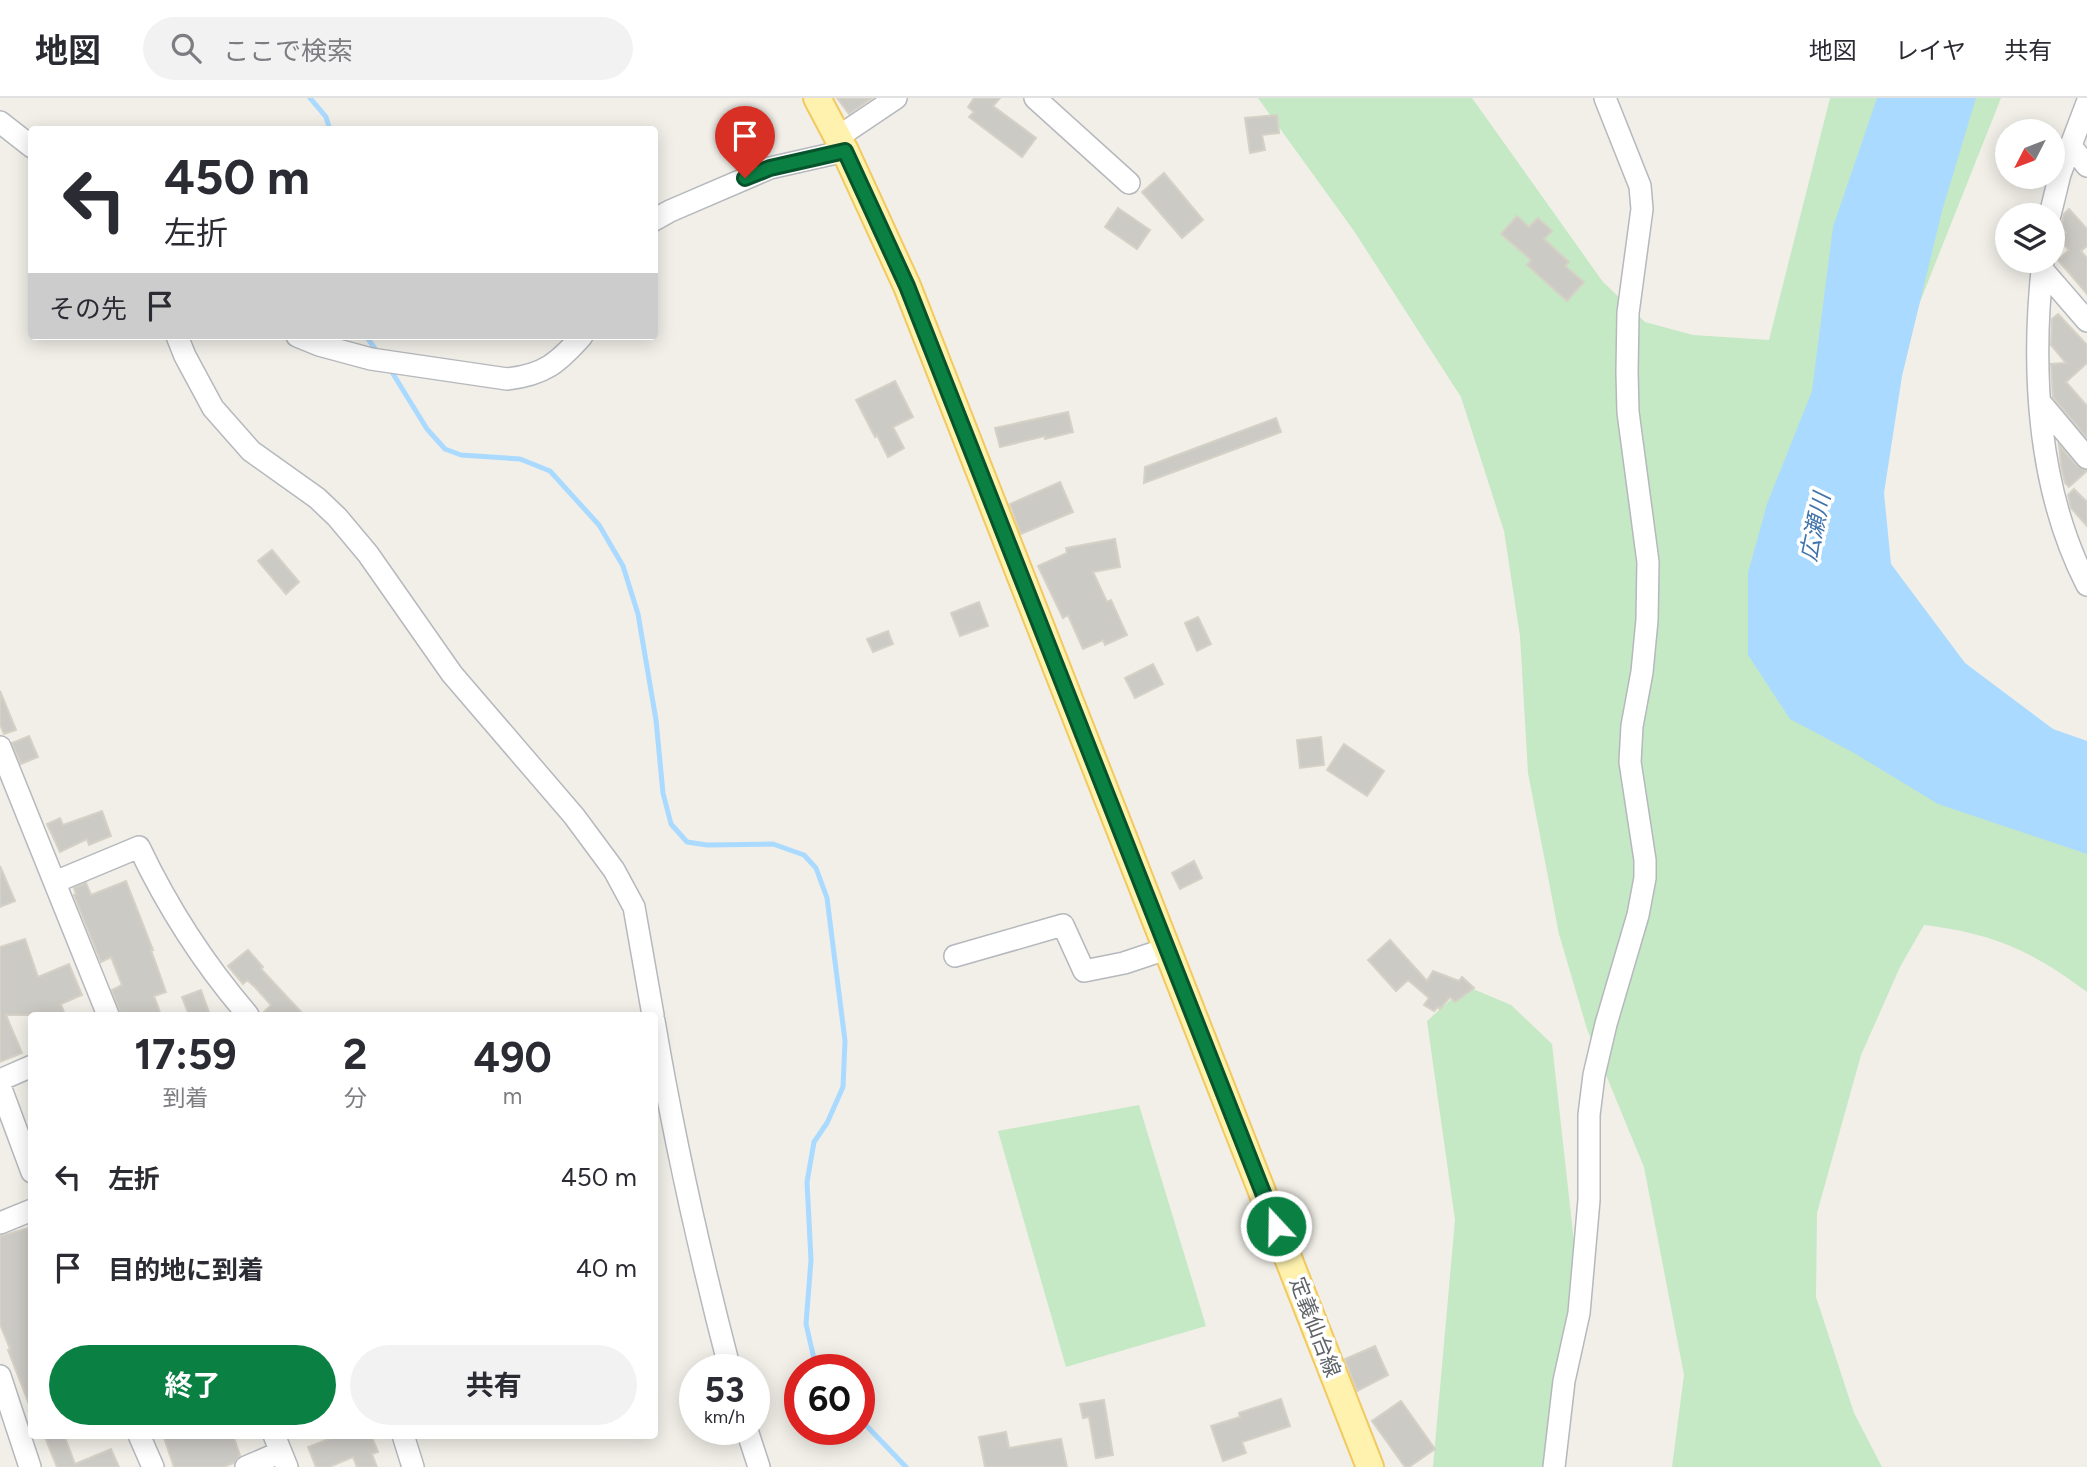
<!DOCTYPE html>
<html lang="ja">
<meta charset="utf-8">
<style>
body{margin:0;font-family:Figtree,"Noto Sans JP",sans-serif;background:#f2f2f3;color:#2b2b33;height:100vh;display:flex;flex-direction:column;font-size:26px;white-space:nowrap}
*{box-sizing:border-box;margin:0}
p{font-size:23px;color:#7c7c81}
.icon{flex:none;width:38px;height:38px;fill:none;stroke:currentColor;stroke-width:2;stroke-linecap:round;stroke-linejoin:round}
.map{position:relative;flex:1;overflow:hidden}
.panel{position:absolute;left:28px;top:914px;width:630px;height:427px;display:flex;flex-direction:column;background:#fff;border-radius:7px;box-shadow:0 4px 18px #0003}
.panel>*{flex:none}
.hud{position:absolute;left:28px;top:28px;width:630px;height:214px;border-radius:7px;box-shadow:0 4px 18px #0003;background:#fff;color:#2b2b33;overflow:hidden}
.needle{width:46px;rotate:228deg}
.tools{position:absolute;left:1995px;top:21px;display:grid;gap:14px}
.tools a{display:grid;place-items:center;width:70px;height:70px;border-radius:50%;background:#fff;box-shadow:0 4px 18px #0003;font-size:35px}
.speed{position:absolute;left:679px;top:1256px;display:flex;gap:14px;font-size:35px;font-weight:700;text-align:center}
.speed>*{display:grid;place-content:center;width:91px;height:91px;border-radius:50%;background:#fff;box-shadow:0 4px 18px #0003;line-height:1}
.speed small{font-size:18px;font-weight:400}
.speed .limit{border:10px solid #d22;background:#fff;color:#111}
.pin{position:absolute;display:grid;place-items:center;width:60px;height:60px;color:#fff;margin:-72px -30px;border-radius:50% 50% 50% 0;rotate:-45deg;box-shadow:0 0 7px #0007}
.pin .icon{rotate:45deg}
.me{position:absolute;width:77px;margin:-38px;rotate:339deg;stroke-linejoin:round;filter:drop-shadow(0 0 5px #0008)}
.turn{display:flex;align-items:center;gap:24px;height:147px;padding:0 21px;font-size:32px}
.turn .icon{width:91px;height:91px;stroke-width:2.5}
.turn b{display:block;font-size:49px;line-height:60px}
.then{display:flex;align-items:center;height:66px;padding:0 21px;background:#0003;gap:14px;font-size:26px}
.eta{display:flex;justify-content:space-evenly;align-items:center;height:119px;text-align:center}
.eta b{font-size:42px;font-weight:700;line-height:49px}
.button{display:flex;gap:14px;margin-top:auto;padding:14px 21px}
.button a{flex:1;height:80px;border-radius:42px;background:#0b8043;color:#fff;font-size:28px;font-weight:700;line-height:80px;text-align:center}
.button a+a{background:#f2f2f3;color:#2b2b33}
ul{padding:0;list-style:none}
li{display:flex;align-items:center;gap:21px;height:91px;padding:0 21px}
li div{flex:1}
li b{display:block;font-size:26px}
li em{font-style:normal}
header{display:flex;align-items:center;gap:42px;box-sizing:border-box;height:98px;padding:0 35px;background:#fff;border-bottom:2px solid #e1e1e2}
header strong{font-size:33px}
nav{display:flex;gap:38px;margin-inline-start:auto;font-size:24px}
.search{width:490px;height:63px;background:#f2f2f3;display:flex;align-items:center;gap:18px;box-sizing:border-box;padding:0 24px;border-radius:38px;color:#7c7c81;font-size:26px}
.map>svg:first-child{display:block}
</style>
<header>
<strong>地図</strong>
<div class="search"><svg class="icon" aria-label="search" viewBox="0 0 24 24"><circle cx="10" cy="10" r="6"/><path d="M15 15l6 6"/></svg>ここで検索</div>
<nav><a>地図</a><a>レイヤ</a><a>共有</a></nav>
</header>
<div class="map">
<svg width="2087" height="1369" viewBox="0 0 2087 1369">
<rect width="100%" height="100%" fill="#f1efe8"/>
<!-- green -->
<path fill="#c5e8c5" d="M1258 0H1472L1603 184 1645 224 1693 237 1769 242 1830 0H2001L1885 292 1864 446 1957 589 2087 709V894C2033 853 1992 835 1924 827L1900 869 1861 957 1817 1115 1816 1199 1854 1315 1882 1369H1672L1684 1277 1644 1069 1587 931 1559 836 1528 675 1520 538 1504 433 1461 299 1354 133Z
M1466 888 1511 907 1552 946 1575 1153 1552 1369H1433L1455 1122 1427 923Z
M1139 1007 1206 1228 1066 1269 998 1033Z"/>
<!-- water -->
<path fill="#aadaff" d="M1877 0H1976L1942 113 1902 278 1884 395 1891 466 1965 565 2053 631 2087 643V756L1938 706 1854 655 1790 621 1748 557V475L1767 406 1812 293 1833 129Z"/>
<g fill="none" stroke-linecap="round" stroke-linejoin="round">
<!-- stream -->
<path stroke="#aadaff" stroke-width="5" d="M310 0 326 19 330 32
M366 238 378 255
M390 271 427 331 445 351 461 357 520 361 550 373 599 427 623 468 638 516 656 622 663 695 671 726 687 744 707 747 773 746 804 757 816 770 827 800 845 943 843 989 827 1025 814 1044 807 1084 811 1162 806 1226 815 1265 821 1272
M859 1320 906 1369"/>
</g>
<!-- building -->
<path fill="#cccac5" stroke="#d6d1c6" stroke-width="2" d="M837 0H872L849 16Z
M974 0H1000L993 8 1036 40 1022 59 969 19 974 14 968 9Z
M1277 17 1279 35 1262 37 1265 52 1250 55 1245 20Z
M1164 75 1203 122 1182 140 1142 94Z
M1118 110 1150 132 1137 151 1105 129Z
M2069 111 2087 131V148L2081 153 2087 160V196L2058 162 2069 152 2059 141 2066 135 2060 128 2062 125 2064 116Z
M1517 118 1529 129 1538 120 1552 133 1544 141 1569 164 1565 168 1584 184 1567 203 1527 167 1531 162 1501 136Z
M2058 216 2087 247V265L2066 284 2087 308V340L2053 299 2051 266 2066 265 2051 247 2052 221Z
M895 283 913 319 893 329 904 350 888 359 877 337 875 339 856 302Z
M1068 314 1073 334 1045 341V338L1000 349 995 330Z
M1276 320 1281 334 1144 385 1145 369Z
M2059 347 2077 368 2087 373 2069 389 2065 385 2061 368Z
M1060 384 1073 414 1021 436 1010 406Z
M2074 391 2087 404V428L2071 410 2068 397Z
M1115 441 1120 469 1093 474 1107 504 1111 502 1127 537 1105 547 1103 542 1083 551 1068 517 1063 520 1038 468 1067 455 1066 450Z
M272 452 299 484 286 496 258 463Z
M979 504 988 528 960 538 951 515Z
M1198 519 1211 546 1197 553 1185 525Z
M888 533 893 546 873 554 867 541Z
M1153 566 1163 586 1135 600 1125 580Z
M0 593 16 632 4 636 0 626Z
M29 638 38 659 21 666 12 645Z
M1321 639 1324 667 1300 670 1297 642Z
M1344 646 1384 673 1367 698 1327 672Z
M102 713 111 738 89 747 87 741 60 754 47 726 60 720 63 727Z
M1194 763 1202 780 1180 791 1172 775Z
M0 768 15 803 0 809Z
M126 783 153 852H151L166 894 154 898 161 917H121L112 892 122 887 111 859 101 864 74 797 76 796 74 790 86 785 91 797Z
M25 841 38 879 69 866 82 897 61 906 65 917H6L22 955 0 964V849Z
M1390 842 1427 883 1433 873 1459 883 1462 879 1474 890 1455 904 1450 899 1440 911 1438 909 1434 913 1424 907 1429 900 1408 882 1396 893 1368 862Z
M248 852 263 869 261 871 304 917H261L271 907 255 889 247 882 243 886 228 868Z
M201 892 210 917H189L182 899Z
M32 1129V1311H31L8 1252 10 1251 0 1226V1138Z
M1375 1248 1388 1277 1357 1293 1345 1261Z
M1281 1301 1290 1328 1242 1344 1246 1355 1223 1363 1211 1328 1240 1319 1239 1315Z
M1104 1302 1113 1357 1096 1360 1089 1319 1083 1320 1080 1306Z
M1401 1303 1435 1351 1409 1369H1405L1372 1323Z
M1006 1334 1009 1350 1061 1341 1067 1369H985L979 1339Z
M44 1337H64L75 1366 111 1351 119 1369H57Z
M163 1337H233L240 1357 234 1365 223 1369H174Z
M339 1337H371L378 1354 372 1356 377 1369H357L353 1359 329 1369H316L308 1349Z"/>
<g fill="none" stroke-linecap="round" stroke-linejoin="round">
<!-- minor casing -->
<g stroke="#b5b8bc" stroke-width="24">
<path id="minor" d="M1035 0 1129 85
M0 24 32 49
M838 39 896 0
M2070 47 2087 68
M2050 117 2060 76 2087 5
M654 122 670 113 770 70 845 53
M2043 163C2031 270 2037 390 2087 487
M2042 171 2087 223
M177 238 185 258 213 310 251 353 317 400 337 419 368 456 452 576 574 718 614 772 634 809 653 917
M297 238 319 247 371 261 507 281C544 277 558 265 582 238
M2040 304 2087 360
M0 649 108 917
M55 784 139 749C168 810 204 866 248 917
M955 858 1063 827 1084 873 1124 865 1166 851
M654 923C674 1041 700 1157 730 1272
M0 982 32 968
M0 988 32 1074
M0 1125 32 1112
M0 1278 30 1369
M747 1332 759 1369
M139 1337 153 1369
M274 1337 287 1369
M403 1337 413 1369
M246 1369 281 1354
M1554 1369 1564 1283 1579 1215 1589 1102V1017L1594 977 1606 926 1638 817 1645 780V762L1630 664 1632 628 1642 574 1647 522 1648 464 1628 314 1627 274 1628 215 1642 111 1640 88 1605 0"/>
</g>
<!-- major casing -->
<g stroke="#f2c960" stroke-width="30">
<path id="major" d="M817 0 845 53 907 188 1370 1369"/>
</g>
<!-- minor -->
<use href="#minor" stroke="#fff" stroke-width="21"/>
<!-- major -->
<use href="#major" stroke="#fff2af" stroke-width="26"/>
</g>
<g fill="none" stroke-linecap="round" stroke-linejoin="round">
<!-- route casing -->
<g stroke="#07532c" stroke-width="18">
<path id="route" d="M745 80 770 70 845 53 907 188 1276 1128"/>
</g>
<!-- route -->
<use href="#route" stroke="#0b8043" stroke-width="12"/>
</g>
<g text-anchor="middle" stroke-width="7" stroke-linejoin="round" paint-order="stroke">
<!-- street labels -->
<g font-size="21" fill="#5f6368" stroke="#fff">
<text transform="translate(1315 1229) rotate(69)" y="7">定義仙台線</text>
</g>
<!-- water labels -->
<g font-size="23" font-style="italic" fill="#4174aa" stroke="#fff">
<text transform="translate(1815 429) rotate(-78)" y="8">広瀬川</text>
</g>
</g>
</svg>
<div class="tools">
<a><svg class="needle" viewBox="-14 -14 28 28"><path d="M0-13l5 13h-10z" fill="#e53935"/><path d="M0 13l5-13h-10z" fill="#7c7c81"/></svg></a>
<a><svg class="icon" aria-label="layers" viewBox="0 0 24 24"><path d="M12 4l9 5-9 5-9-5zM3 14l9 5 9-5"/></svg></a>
</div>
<div class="speed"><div>53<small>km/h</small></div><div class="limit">60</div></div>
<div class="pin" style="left:745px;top:80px;background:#d93025"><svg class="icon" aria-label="arrive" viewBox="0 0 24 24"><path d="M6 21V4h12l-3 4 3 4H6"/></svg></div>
<svg class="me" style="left:1276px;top:1128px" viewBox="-20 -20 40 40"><circle r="17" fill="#0b8043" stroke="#fff" stroke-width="3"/><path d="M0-11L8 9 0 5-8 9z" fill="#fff"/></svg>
<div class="hud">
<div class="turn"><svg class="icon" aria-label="left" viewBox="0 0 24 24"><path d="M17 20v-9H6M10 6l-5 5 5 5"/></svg><div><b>450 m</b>左折</div></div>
<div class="then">その先<svg class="icon" aria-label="arrive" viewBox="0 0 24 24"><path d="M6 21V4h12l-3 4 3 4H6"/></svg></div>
</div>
<section class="panel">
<div class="eta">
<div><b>17:59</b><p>到着</p></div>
<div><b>2</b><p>分</p></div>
<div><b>490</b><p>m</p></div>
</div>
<ul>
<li><svg class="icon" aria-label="left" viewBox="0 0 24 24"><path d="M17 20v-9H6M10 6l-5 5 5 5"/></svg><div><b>左折</b></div><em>450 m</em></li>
<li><svg class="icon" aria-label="arrive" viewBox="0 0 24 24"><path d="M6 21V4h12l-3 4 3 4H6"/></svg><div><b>目的地に到着</b></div><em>40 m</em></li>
</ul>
<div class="button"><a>終了</a><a>共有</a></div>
</section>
</div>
